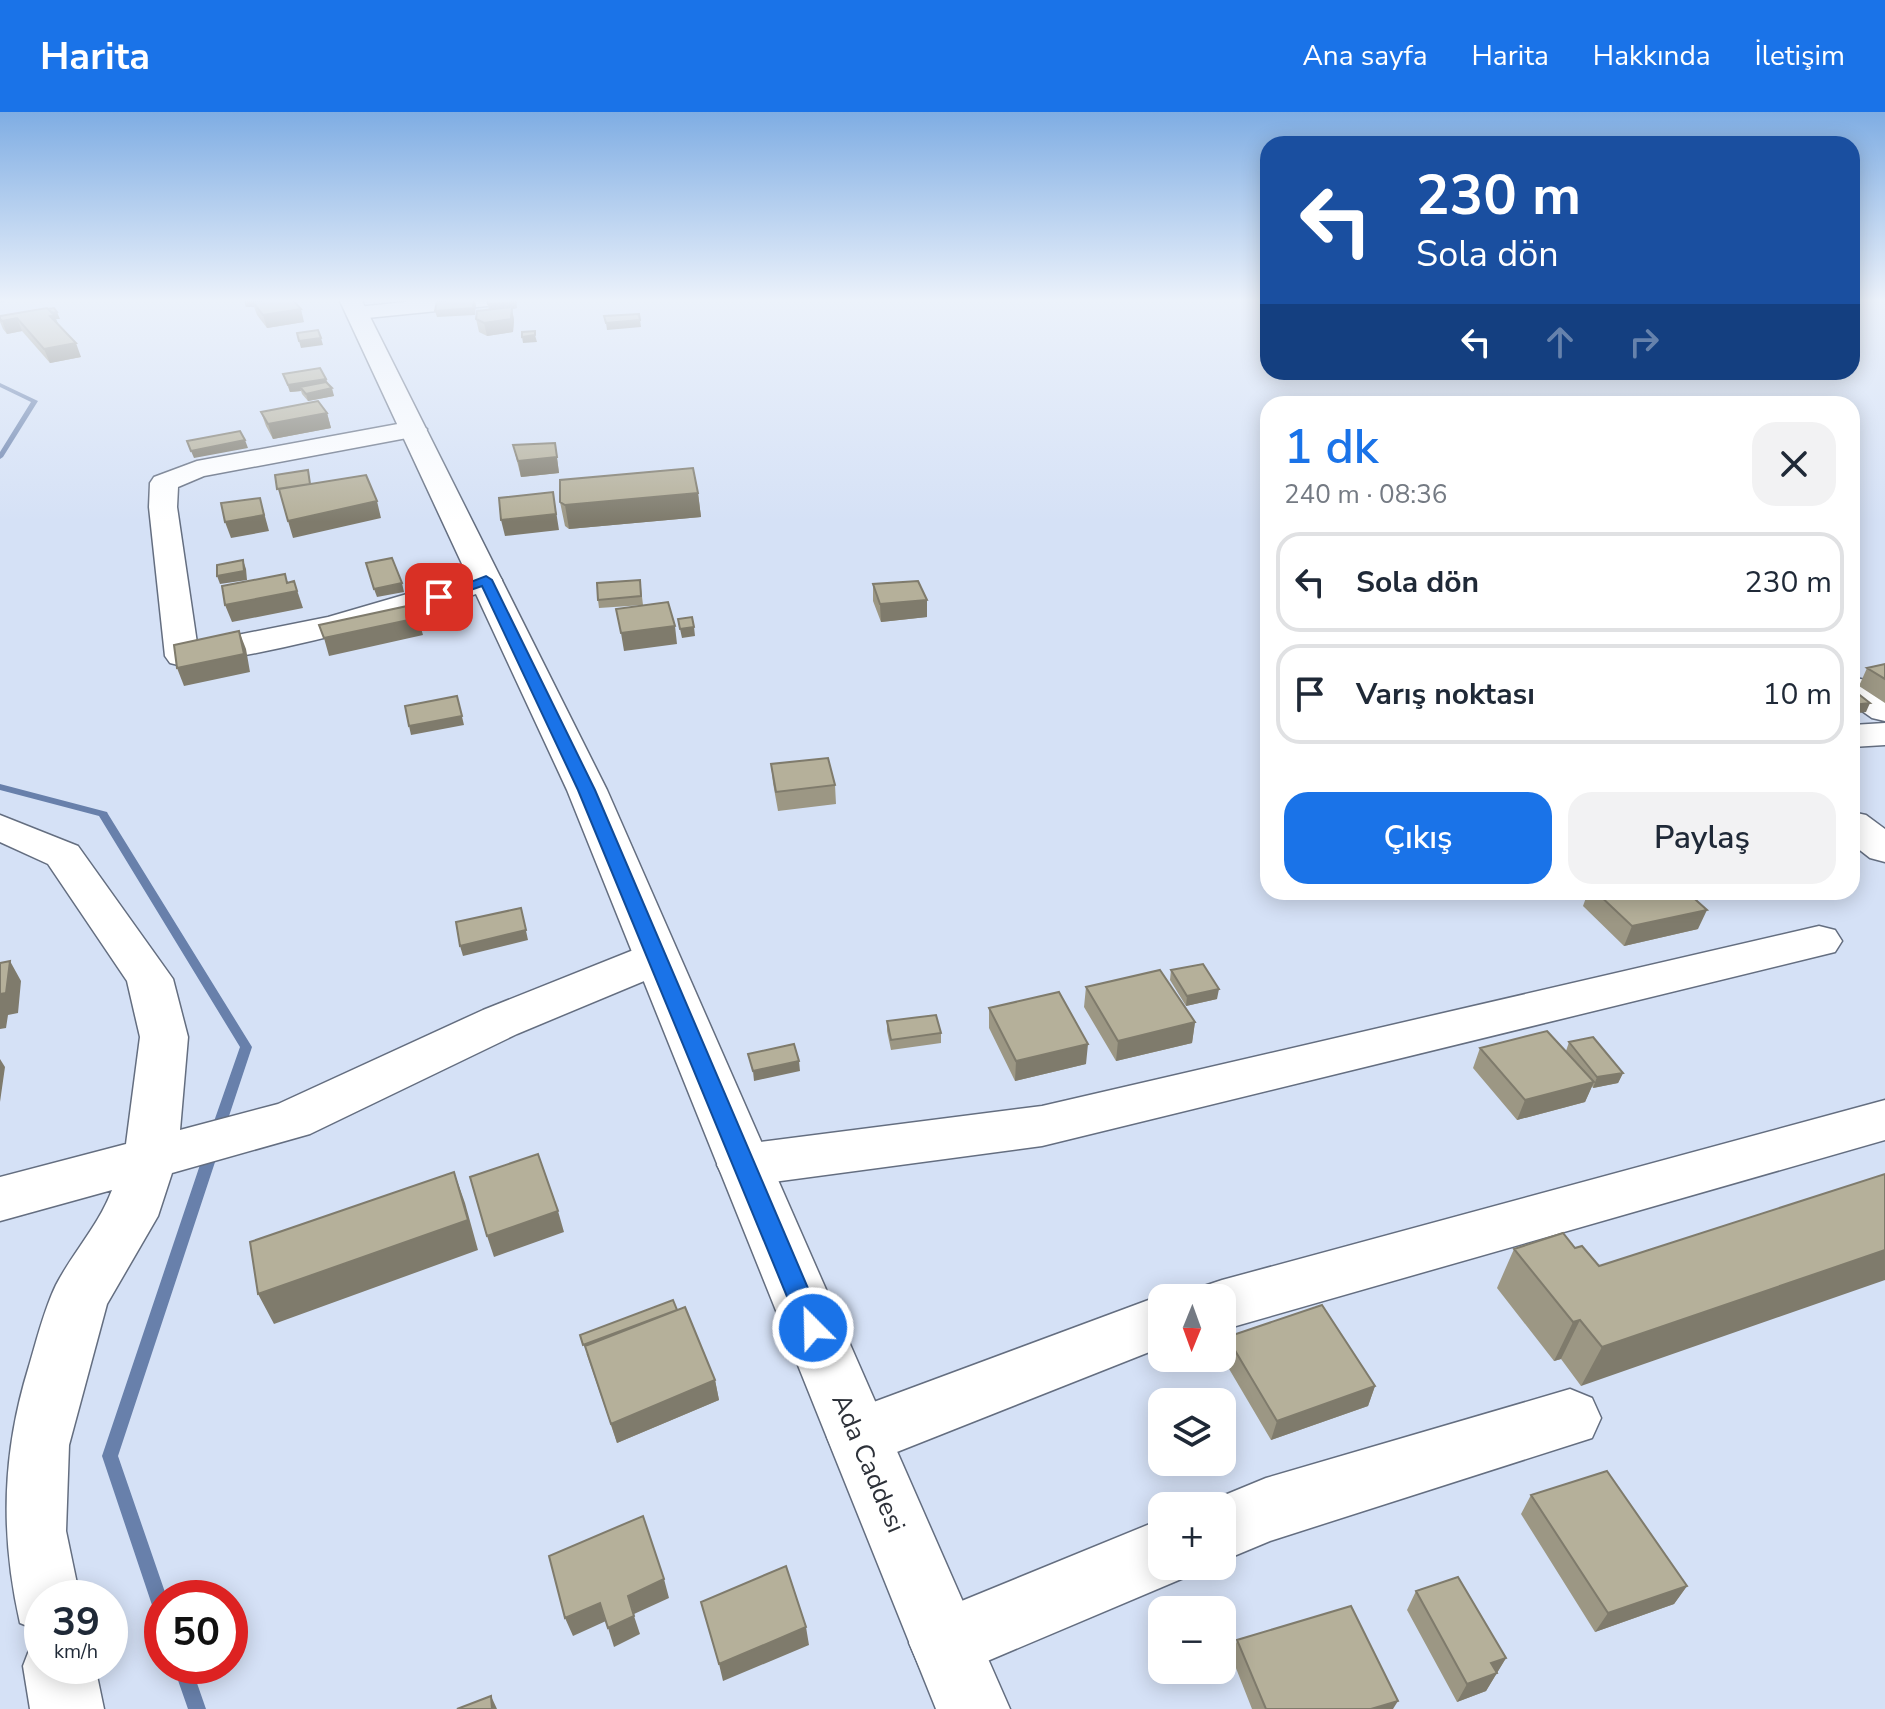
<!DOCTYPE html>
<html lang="tr">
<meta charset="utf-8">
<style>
body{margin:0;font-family:"Nunito Sans",sans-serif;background:#f2f2f3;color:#1f2937;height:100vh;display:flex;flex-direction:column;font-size:30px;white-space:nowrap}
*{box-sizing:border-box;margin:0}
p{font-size:26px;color:#747a83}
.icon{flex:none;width:44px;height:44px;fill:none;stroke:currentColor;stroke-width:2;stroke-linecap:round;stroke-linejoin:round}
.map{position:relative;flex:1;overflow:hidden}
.drawer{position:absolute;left:1260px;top:284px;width:600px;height:504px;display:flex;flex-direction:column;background:#fff;border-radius:24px;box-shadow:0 4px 20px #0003}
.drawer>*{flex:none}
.guide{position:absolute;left:1260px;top:24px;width:600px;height:244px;border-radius:24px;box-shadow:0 4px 20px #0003;background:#1a4fa0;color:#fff;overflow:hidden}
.needle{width:52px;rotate:181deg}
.tools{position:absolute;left:1148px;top:1172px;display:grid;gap:16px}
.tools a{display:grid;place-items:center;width:88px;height:88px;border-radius:16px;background:#fff;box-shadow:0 4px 20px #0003;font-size:40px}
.speed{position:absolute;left:24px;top:1468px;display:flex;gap:16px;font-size:40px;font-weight:700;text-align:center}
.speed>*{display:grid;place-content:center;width:104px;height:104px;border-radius:50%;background:#fff;box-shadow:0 4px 20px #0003;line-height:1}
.speed small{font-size:20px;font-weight:400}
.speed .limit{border:12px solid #d22;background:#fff;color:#111}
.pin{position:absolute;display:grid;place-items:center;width:68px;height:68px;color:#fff;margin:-34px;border-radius:16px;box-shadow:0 4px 12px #0006}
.me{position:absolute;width:88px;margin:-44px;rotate:337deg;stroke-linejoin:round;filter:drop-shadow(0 0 6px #0008)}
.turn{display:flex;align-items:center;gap:28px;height:168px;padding:0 24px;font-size:36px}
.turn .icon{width:104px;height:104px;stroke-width:2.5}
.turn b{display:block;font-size:56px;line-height:68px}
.lanes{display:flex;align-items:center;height:76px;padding:0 24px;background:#0003;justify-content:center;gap:40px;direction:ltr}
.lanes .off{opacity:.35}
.round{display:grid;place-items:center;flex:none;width:84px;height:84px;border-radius:24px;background:#f2f2f3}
.head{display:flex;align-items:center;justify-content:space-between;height:136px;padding:0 24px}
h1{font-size:48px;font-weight:600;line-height:60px;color:#1a73e8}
.primary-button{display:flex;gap:16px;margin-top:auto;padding:16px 24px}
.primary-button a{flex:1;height:92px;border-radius:24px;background:#1a73e8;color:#fff;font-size:32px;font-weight:600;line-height:92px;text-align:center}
.primary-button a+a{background:#f2f2f3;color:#1f2937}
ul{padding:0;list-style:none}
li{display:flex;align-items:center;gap:24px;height:100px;margin:0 16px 12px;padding:0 8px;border:4px solid #e0e1e3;border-radius:24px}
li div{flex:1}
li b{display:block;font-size:30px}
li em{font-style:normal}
header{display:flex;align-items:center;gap:48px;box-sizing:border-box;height:112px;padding:0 40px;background:#1a73e8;color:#fff}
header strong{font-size:38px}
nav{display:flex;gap:44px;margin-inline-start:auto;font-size:28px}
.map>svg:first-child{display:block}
</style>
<header>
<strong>Harita</strong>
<nav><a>Ana sayfa</a><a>Harita</a><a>Hakkında</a><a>İletişim</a></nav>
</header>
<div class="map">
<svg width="1885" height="1597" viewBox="0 0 1885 1597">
<rect width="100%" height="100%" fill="#d5e1f6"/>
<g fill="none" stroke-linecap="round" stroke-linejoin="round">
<!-- stream -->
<path fill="#6880ab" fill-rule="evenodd" d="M0 187H11L0 191Z
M0 271 38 289 3 345 0 347V340L31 290 0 275Z
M0 672 107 700 108 702 252 935 223 1022 218 1023 213 1022 211 1018 240 935 99 704 0 678Z
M212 1033 217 1034 219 1038 118 1344 167 1486H162V1505L156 1502 153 1496 102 1344 205 1038 207 1034Z
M173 1554H191L206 1597H188Z"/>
<!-- minor casing -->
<g stroke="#646e80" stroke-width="3">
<path id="minor" d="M434 187H508L497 193 357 207 346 201 357 195Z
M414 309 427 317 423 323 204 364 178 375 177 395 197 531 328 505 486 459 497 461 502 468 497 475C394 510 290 538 182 554L170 551 165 544 149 395 150 371 154 365 197 349Z
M1852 565 1865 568 1885 582V609L1872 606 1852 592Z
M1885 611V633L1852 635V613Z
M1852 700 1866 703 1885 717V750L1870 746 1852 732Z
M0 703 78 734 173 867 188 925 180 1018 278 992 483 898 641 835 657 831 673 835 680 846 673 857 517 922 310 1022 172 1061 158 1104 107 1192 69 1333 66 1419 80 1486H42V1520L20 1511C0 1422 2 1341 29 1254 37 1227 44 1198 56 1173 73 1140 99 1113 112 1078L0 1109V1065L126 1032 140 925 127 869 48 752 0 730Z
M1819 814 1835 818 1842 829 1835 840 1042 1034 744 1074 725 1068 717 1053 725 1038 744 1032 1042 994Z
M1885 988V1028L1222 1218V1186H1196L1201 1175 1222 1168Z
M1162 1183 1170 1186H1162V1235L859 1355 836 1346 827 1325 836 1304Z
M1570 1277 1592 1286 1601 1306 1592 1326 1270 1429 1222 1449V1394H1198L1266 1366Z
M1162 1407V1454H1191L1186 1465 945 1567 920 1556 909 1531 920 1506Z
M42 1525V1554H95L104 1597H30L23 1554 33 1528Z"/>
</g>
<!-- major casing -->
<g stroke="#646e80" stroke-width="3">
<path id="major" d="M339 187H361L607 678 1010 1597H936L567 678Z"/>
</g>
<!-- minor -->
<use href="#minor" fill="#fff" fill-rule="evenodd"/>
<!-- major -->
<use href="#major" fill="#fff" fill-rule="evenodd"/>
</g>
<!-- wall -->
<path fill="#9c9784" d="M244 187H261V189L304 210 267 216 257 203 254 195H246Z
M486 187 516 190 517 196 512 197 514 208 513 220 487 224 479 220 476 207 489 198Z
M0 204 60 207H56L58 212 81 245 50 251 22 219 7 222 3 217 0 210Z
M283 262 326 267 334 284 308 289 302 282 301 279 290 280Z
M261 300 327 301 331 316 273 327 266 314Z
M555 331 559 361 521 365 513 333Z
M698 381 701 405 569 417 565 414 560 390Z
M873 472 927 505 881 510 873 489Z
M641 476 643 493 599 496 598 488Z
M1885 552V591L1859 574 1867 556Z
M771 652 835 673 836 692 778 699 773 671Z
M1588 780H1687L1698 817 1624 834 1583 794Z
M1171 858 1217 887 1186 894 1170 868Z
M1086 875 1195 910 1192 931 1116 949 1084 895Z
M989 896 1086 952 1015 969 989 916Z
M887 909 941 921V931L891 938 887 919Z
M1569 930 1623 961 1618 971 1593 976 1592 974 1585 990 1517 1008 1473 956 1480 936 1566 939Z
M1885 1062 1581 1274 1561 1247 1554 1249 1497 1176 1514 1137 1575 1136 1599 1154Z
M677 1198 715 1268 719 1288 617 1331 587 1243H586Z
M1227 1225 1375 1274 1368 1294 1271 1328 1222 1245Z
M1531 1383 1687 1474 1674 1492 1595 1520 1521 1402Z
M1416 1479 1506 1546 1486 1579 1457 1590 1407 1498Z
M1237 1528 1393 1597H1252L1232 1546Z"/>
<!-- shaded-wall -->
<path fill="#7f7b6c" d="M261 187 262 194 253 190 254 195H246L244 189Z
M474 187 476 193 475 203 437 205 435 199Z
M516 190 517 196 512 197 514 208 513 220 487 224 484 211 490 199 488 192Z
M301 197 304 210 267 216 263 203Z
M57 200 60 207H56L60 216 30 205Z
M17 206 22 219 7 222 2 209Z
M640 208 641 215 607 218 606 211Z
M535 223 537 230 523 231 522 225Z
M321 226 323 233 301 236 299 229Z
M76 231 81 245 50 251 44 237Z
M326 267 328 274 300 275 301 279 290 280 288 273Z
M332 276 334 284 308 289 306 282Z
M327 301 331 316 273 327 268 312Z
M245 328 248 336 194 346 191 339Z
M555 331 559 361 521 365 518 349Z
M553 380 559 418 505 424 501 408Z
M698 381 701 405 569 417 565 393Z
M260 386 269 419 231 426 225 410Z
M377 389 381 406 293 426 288 409Z
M243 448 246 457 247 468 220 472 217 464Z
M294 469 303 496 232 510 225 493 291 480Z
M402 471 404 480 377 485 374 477Z
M927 488V505L881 510 880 492Z
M418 506 423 523 329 544 324 526Z
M675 514 677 532 624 539 621 521Z
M694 515 695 524 682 526 680 517Z
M239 519 246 537 250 560 184 574 177 556Z
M457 584 464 613 411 623 409 614Z
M1870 591 1866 600 1852 602 1853 593Z
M521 796 528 828 463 844 460 834Z
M1707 798 1698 817 1624 834 1632 814Z
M10 849 21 869 18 901 8 903 6 916 0 917V882Z
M1219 877 1217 887 1186 894 1187 884Z
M1195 910 1192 931 1116 949 1118 929Z
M1088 932 1086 952 1015 969 1016 949Z
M0 947 5 955 0 990Z
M799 949 800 959 754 969 753 959Z
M1623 961 1618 971 1593 976 1597 965Z
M1594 970 1585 990 1517 1008 1525 988Z
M454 1060 465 1091 478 1138 274 1212 258 1182Z
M558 1099 564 1120 494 1145 487 1124Z
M1885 1138V1168L1581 1274 1602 1235Z
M1580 1208 1561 1247 1554 1249 1573 1210Z
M715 1268 719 1288 617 1331 611 1312Z
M1375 1274 1368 1294 1271 1328 1277 1309Z
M664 1467 669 1486 634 1502 628 1484Z
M1687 1474 1674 1492 1595 1520 1608 1501Z
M600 1491 606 1509 573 1524 565 1506Z
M634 1504 640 1522 614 1535 608 1516Z
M806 1515 809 1533 723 1569 719 1552Z
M1506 1546 1486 1579 1457 1590 1467 1572 1491 1551Z
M491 1584 497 1597H492Z
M1398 1589 1393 1597H1371Z"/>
<!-- building -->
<path fill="#b5b09a" stroke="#7f7b6c" stroke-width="2" d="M272 187H292L301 197 263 203 253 190Z
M474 187 473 196 435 199 437 189Z
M486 187H514L516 190 488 192Z
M512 195 511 207 484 211 476 207 477 199Z
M47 196 55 203 50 204 76 231 44 237 17 206 2 209 0 207V204Z
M54 196 57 200 52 201 48 197Z
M639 202 640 208 606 211 604 204Z
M318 218 321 226 299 229 297 221Z
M535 219V223L522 225V220Z
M320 256 326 267 288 273 283 262Z
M326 270 332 276 306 282 300 275Z
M318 289 327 301 268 312 261 300Z
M240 319 245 328 191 339 187 329Z
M555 331 557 345 518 349 513 333Z
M693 356 698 381 565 393 560 390V368Z
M308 358 310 372 277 377 275 363Z
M366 363 377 389 288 409 279 377Z
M553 380 556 402 501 408 499 386Z
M260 386 264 403 225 410 221 391Z
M392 446 402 471 374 477 366 451Z
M243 448 244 459 217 464V453Z
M285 462 287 471 294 469 297 479 225 493 222 474Z
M640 468 641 484 598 488 597 471Z
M918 469 927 488 880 492 873 472Z
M668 490 675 514 621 521 616 497Z
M412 493 418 506 324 526 319 513Z
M692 505 694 515 680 517 678 507Z
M239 519 244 542 177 556 174 533Z
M1885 552V567L1867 556Z
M1852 577 1870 591 1853 593Z
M457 584 462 604 409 614 405 594Z
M828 646 835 673 776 680 771 652Z
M1596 780H1687L1707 798 1632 814Z
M521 796 526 818 460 834 456 810Z
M10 849 6 881 0 882V851Z
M1203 852 1219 877 1187 884 1171 858Z
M1160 858 1195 910 1118 929 1086 875Z
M1059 880 1088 932 1016 949 989 896Z
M936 903 941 921 891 928 887 909Z
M1547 919 1594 970 1525 988 1480 936Z
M1593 925 1623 961 1597 965 1569 930Z
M794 932 799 949 753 959 748 942Z
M538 1042 558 1099 487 1124 470 1065Z
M454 1060 468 1108 258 1182 250 1130Z
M1885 1062V1138L1602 1235 1580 1208 1573 1210 1514 1137 1563 1121 1575 1136 1582 1134 1599 1154Z
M673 1188 677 1198 583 1233 580 1223Z
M1322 1193 1375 1274 1277 1309 1227 1225Z
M685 1195 715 1268 611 1312 585 1234Z
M1607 1359 1687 1474 1608 1501 1531 1383Z
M643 1404 664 1467 628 1484 634 1504 608 1516 600 1491 565 1506 549 1444Z
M786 1454 806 1515 719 1552 701 1490Z
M1458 1465 1506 1546 1491 1551 1497 1561 1467 1572 1416 1479Z
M1351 1494 1398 1589 1371 1597H1266L1237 1528Z
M491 1584 492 1597H457Z"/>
<!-- sky -->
<linearGradient id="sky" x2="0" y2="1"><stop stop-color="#7fade3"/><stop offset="0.46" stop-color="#ecf2fb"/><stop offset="1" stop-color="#ecf2fb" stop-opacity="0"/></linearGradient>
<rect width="1885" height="410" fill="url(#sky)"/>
<!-- route -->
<path fill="#1a73e8" stroke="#114b97" stroke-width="2" d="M486 464 492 468 595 678 825 1216 822 1224 813 1227 804 1224 800 1216 578 678 482 474 439 489 432 485Z"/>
<g text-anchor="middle" stroke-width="6" stroke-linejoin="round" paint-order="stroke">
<!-- street labels -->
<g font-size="26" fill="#2d3139" stroke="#fff">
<text transform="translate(869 1351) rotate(67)" y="9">Ada Caddesi</text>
</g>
</g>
</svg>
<div class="tools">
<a><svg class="needle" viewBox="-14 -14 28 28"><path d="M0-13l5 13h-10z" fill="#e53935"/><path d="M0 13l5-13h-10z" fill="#747a83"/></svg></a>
<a><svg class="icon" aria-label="layers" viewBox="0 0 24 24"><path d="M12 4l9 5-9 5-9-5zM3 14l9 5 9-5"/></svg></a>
<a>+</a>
<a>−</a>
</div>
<div class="speed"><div>39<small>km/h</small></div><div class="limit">50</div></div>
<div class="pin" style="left:439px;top:485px;background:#d93025"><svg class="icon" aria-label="arrive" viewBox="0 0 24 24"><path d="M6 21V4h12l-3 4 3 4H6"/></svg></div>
<svg class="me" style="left:813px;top:1216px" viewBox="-20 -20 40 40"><circle r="17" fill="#1a73e8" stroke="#fff" stroke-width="3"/><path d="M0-11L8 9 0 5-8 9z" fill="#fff"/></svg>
<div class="guide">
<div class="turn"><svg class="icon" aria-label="left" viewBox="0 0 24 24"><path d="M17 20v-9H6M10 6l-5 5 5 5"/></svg><div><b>230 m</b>Sola dön</div></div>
<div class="lanes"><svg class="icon" aria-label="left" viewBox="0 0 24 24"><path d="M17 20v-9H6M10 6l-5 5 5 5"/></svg><svg class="icon off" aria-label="ahead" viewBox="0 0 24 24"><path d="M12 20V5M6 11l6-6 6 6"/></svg><svg class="icon off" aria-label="right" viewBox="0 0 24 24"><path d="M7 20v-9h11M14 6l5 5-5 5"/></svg></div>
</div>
<section class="drawer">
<div class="head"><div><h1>1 dk</h1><p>240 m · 08:36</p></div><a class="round"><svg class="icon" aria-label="close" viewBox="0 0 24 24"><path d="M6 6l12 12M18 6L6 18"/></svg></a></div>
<ul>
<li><svg class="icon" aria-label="left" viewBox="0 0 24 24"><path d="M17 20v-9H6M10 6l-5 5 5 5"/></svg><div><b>Sola dön</b></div><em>230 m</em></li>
<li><svg class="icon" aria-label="arrive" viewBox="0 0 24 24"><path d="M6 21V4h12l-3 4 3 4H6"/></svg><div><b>Varış noktası</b></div><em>10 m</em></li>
</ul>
<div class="primary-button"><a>Çıkış</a><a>Paylaş</a></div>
</section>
</div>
